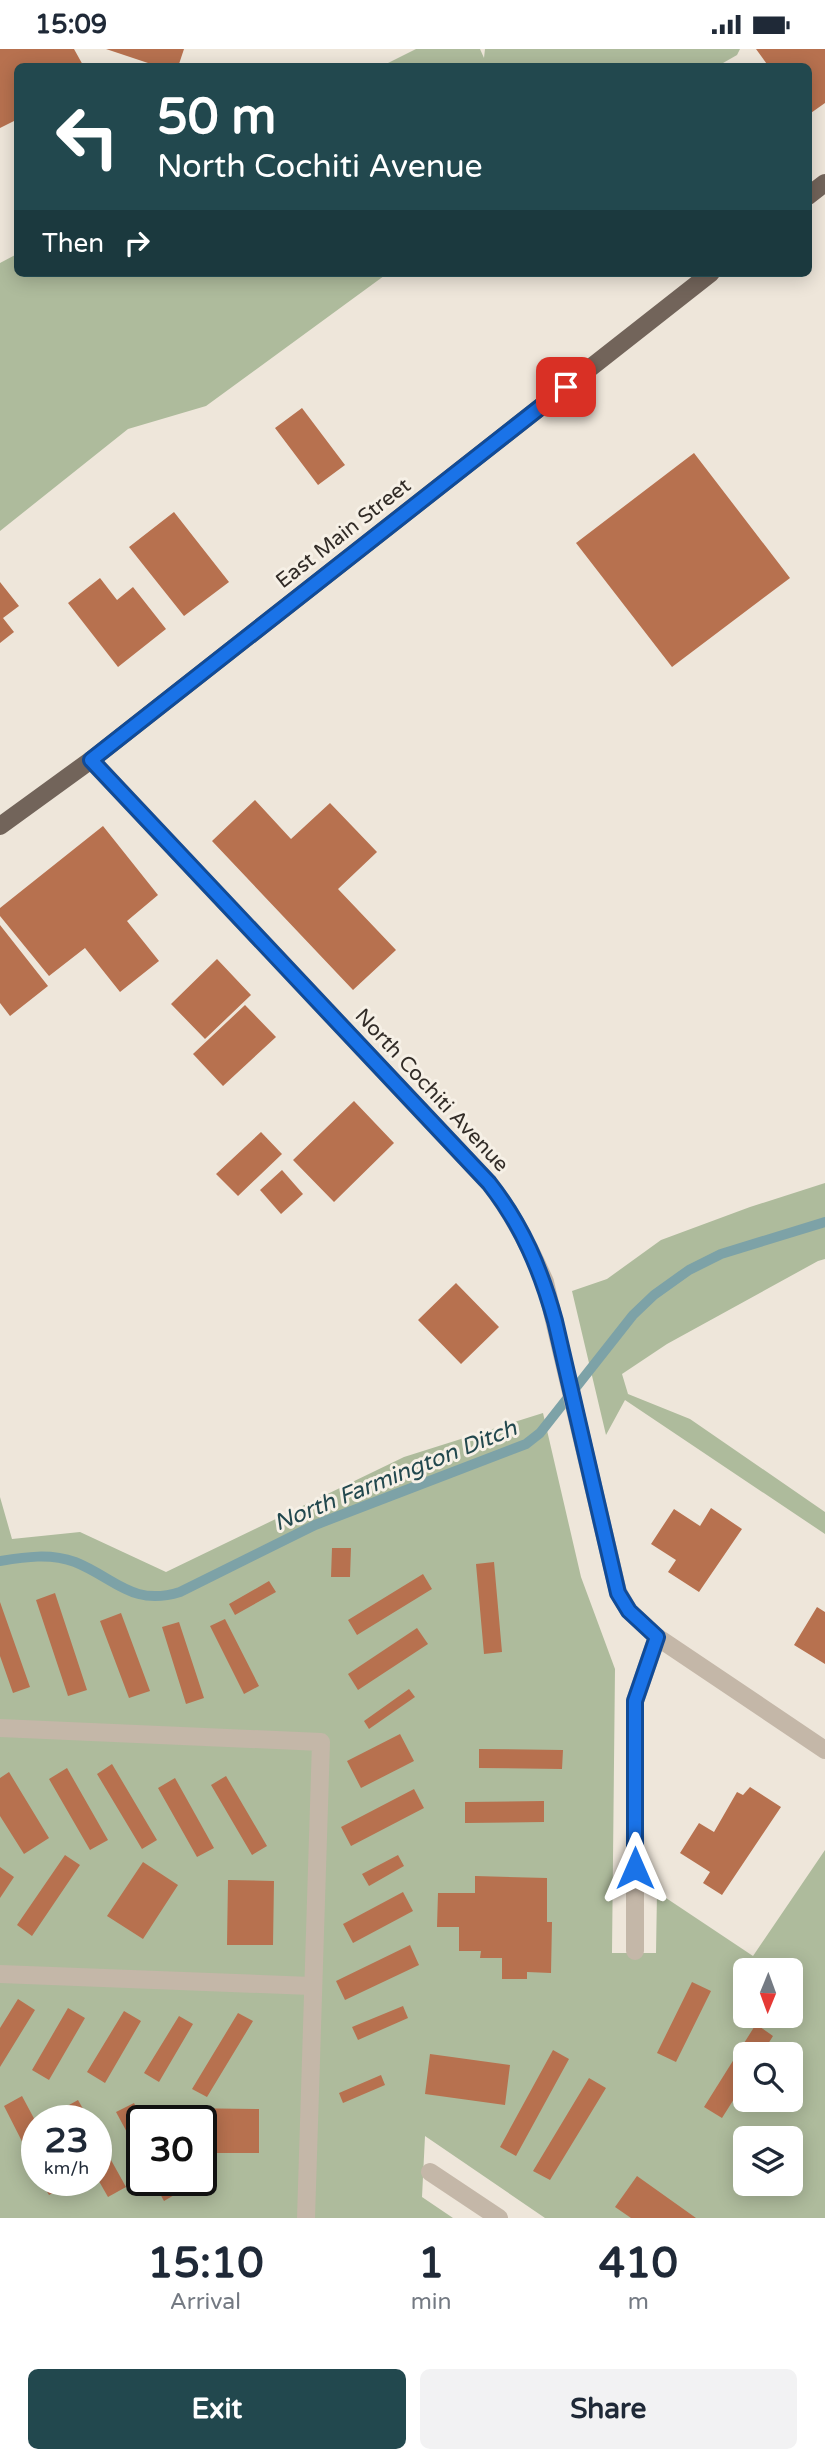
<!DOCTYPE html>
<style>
body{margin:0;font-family:"Varela Round",sans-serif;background:#f2f2f3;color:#1f2937;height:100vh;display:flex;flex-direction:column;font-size:26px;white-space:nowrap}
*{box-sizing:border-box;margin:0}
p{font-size:23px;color:#747a83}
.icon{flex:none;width:38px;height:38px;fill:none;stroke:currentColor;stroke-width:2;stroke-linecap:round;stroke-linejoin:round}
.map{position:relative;height:2169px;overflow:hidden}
.drawer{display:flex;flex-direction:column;background:#fff;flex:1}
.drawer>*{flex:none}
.top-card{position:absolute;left:14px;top:14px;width:798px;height:214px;border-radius:10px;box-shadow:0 4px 18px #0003;background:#22484e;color:#fff;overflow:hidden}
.needle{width:46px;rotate:181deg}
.tools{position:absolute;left:733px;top:1909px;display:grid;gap:14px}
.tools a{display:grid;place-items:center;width:70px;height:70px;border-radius:10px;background:#fff;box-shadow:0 4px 18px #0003;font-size:35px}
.speed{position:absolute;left:21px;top:2056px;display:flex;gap:14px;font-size:35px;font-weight:700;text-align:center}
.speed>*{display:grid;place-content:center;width:91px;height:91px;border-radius:50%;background:#fff;box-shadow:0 4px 18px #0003;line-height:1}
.speed small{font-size:18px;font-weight:400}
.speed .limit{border:4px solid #111;border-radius:10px;background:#fff;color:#111}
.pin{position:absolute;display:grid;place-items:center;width:60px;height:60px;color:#fff;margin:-30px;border-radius:14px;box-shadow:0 4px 10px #0006}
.me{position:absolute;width:77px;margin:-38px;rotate:0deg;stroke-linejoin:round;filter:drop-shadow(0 0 5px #0008)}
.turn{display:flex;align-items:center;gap:24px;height:147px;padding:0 28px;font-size:32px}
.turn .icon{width:91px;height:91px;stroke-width:2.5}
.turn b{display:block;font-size:49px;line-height:60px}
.then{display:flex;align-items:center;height:66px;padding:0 28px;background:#0003;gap:14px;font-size:26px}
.eta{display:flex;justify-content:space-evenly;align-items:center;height:119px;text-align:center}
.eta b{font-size:42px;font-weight:800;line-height:49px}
.button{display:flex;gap:14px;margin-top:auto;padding:14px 28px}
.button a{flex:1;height:80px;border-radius:10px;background:#22484e;color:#fff;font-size:28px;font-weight:800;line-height:80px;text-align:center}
.button a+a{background:#f2f2f3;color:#1f2937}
.status{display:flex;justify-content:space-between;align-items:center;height:49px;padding:0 35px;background:#fff;direction:ltr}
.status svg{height:19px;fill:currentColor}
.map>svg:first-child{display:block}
</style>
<div class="status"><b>15:09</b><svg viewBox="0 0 49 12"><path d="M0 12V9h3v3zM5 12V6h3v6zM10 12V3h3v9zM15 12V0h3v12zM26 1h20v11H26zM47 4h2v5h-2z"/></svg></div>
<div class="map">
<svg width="825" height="2169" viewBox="0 0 825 2169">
<rect width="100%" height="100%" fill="#eee6da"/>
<!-- green -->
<path fill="#aebb9c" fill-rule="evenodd" d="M416 0H480L484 9 485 0H740L737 6 716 18 382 17Z
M17 205 18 224H388L206 357 128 380 0 482V214Z
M825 1134V1210L818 1212 667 1295 622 1325 628 1345 690 1370 825 1463V1485L625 1351 606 1386 572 1242 607 1230 661 1191 750 1158Z
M543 1364 581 1528 615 1620 612 1904H656L657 1843 753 1907 825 1801V2169H545L425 2087 422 2148 453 2169H0V1448L12 1490 80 1483 166 1523 404 1408ZM746 1922H791V1967H746ZM746 2006H791V2051H746ZM37 2072H96V2132H37ZM142 2072H201V2132H142ZM746 2090H791V2135H746Z"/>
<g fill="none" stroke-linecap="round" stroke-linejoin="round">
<!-- stream -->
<path stroke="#7da2a7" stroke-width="10" d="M0 1512C25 1508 50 1504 75 1513 115 1529 132 1558 180 1543L315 1476 526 1395 540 1384 633 1266 654 1246 689 1221 721 1205 825 1173"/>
</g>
<!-- building -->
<path fill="#b7714f" d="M0 0H74L84 18H18V70L0 79Z
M106 0H184L178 18H160Z
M756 0H825V54L808 66V18H769Z
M302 359 345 416 318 436 275 379Z
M694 404 790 529 672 618 576 494Z
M174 463 229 533 184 567 129 498Z
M100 529 117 551 133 538 166 580 118 618 68 554Z
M0 533 19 557 3 569 14 583 0 594Z
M255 751 291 790 330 754 377 803 338 840 396 901 353 941 212 792Z
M103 777 158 846 127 872 159 912 120 943 85 899 49 927 0 867V859Z
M0 876 48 937 10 967 0 954Z
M217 910 251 946 205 990 171 955Z
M245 956 276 988 223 1037 193 1005Z
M354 1052 394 1094 334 1153 293 1111Z
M261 1083 282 1105 238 1147 216 1125Z
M282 1121 303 1145 281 1165 260 1141Z
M456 1234 499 1278 461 1315 418 1271Z
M711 1459 742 1480 699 1543 668 1523 676 1511 651 1495 674 1460 700 1477Z
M332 1499H351L350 1528H331Z
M494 1513 502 1603 484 1605 476 1515Z
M423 1525 432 1540 357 1586 348 1571Z
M269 1532 276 1543 235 1566 229 1555Z
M55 1544 87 1641 68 1647 36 1551Z
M0 1553 30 1638 13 1644 0 1607Z
M817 1558 825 1563V1615L794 1596Z
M121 1564 150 1642 129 1649 100 1572Z
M225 1570 259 1637 244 1645 210 1577Z
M179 1573 204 1649 186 1655 162 1578Z
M417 1579 428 1595 358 1641 348 1625Z
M409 1640 415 1648 369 1680 364 1672Z
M400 1685 414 1712 361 1739 347 1712Z
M479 1700 563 1701 562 1720 479 1719Z
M112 1715 157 1791 142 1800 97 1725Z
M67 1719 108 1791 90 1801 49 1730Z
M9 1723 49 1789 24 1805 0 1767V1729Z
M226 1727 267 1797 252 1806 211 1736Z
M175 1729 214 1799 197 1808 158 1739Z
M750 1738 781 1758 722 1846 703 1834 710 1823 680 1804 699 1774 714 1783 737 1743 743 1746Z
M414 1740 424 1759 351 1797 341 1778Z
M544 1752V1773L465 1774V1753Z
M65 1806 80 1816 32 1887 17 1876Z
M398 1806 404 1817 369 1837 362 1825Z
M143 1813 178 1836 143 1890 107 1867Z
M0 1818 14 1828 0 1849Z
M475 1827 547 1829V1873H552L551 1924 527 1923V1930H502V1909H480L481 1902H459V1878H437L438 1844H475Z
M228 1831 274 1832 273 1896H227Z
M403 1843 413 1862 353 1894 343 1875Z
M410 1896 419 1916 345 1951 336 1932Z
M692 1933 711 1942 676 2013 657 2004Z
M18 1950 35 1961 0 2018V1979Z
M403 1957 408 1969 358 1991 352 1978Z
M68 1959 85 1969 49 2031 32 2021Z
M124 1962 141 1972 105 2034 87 2023Z
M238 1964 253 1972 207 2048 192 2040Z
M179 1967 193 1975 159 2033 144 2024Z
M756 1975 773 1987 761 2006H746V2031L722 2069 704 2058Z
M553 2001 569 2010 516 2107 500 2098Z
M430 2005 510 2016 505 2056 425 2045Z
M381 2026 385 2036 343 2054 339 2044Z
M589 2029 606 2039 550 2131 533 2122Z
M22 2047 37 2075V2122L4 2057Z
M78 2051 90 2072H66L60 2061Z
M134 2054 143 2072 142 2111 116 2063Z
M180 2059 259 2060V2104H201V2072H179Z
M96 2084 126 2138 108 2148 96 2127Z
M637 2127 696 2169H631L615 2158Z
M41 2132H65L67 2136 49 2146Z
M153 2132H175L181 2142 164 2152Z"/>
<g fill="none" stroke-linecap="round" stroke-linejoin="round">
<!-- service -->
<path stroke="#c4b7a8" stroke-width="18" d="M0 1679 321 1693 306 2169
M0 1925 311 1937"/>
<!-- minor -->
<path stroke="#c4b7a8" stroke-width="18" d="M91 711 489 1134C513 1165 529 1197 545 1233L618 1543 629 1562 657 1588 825 1701
M635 1902V1652L657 1588
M430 2123 499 2169"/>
<!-- primary -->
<path stroke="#72645a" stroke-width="18" d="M808 147 825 134
M0 777 91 711 711 224"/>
</g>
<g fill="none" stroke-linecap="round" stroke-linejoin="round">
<!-- route casing -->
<g stroke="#114b97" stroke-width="18">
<path id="route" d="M566 338 91 711 489 1134C522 1176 541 1221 555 1272L618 1544 629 1562 657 1588 635 1652V1819"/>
</g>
<!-- route -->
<use href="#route" stroke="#1a73e8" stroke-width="12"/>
</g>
<g text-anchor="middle" stroke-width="6" stroke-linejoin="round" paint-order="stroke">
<!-- street labels -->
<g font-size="21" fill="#322c27" stroke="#f6f0e6">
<text transform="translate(343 484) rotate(-38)" y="7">East Main Street</text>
<text transform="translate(432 1041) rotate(47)" y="7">North Cochiti Avenue</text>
</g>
<!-- water labels -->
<g font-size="23" font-style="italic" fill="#22484e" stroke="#f6f0e6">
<text transform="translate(395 1426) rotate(-22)" y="8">North Farmington Ditch</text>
</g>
</g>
</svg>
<div class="tools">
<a><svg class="needle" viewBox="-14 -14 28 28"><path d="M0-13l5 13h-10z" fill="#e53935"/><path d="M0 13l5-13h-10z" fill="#747a83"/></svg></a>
<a><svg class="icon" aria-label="search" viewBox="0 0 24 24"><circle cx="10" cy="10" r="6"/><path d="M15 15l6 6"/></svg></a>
<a><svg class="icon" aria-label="layers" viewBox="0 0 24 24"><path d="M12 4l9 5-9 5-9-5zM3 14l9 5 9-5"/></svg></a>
</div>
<div class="speed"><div>23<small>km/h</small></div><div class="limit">30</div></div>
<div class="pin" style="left:566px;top:338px;background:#d93025"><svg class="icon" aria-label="arrive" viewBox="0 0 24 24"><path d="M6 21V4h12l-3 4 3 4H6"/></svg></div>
<svg class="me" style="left:635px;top:1819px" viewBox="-20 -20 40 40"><path d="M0-17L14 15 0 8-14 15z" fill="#1a73e8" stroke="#fff" stroke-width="4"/></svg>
<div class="top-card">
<div class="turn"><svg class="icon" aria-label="left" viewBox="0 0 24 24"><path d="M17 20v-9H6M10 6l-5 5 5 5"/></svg><div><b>50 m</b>North Cochiti Avenue</div></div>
<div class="then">Then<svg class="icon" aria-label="right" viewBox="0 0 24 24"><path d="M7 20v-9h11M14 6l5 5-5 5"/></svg></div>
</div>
</div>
<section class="drawer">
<div class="eta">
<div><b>15:10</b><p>Arrival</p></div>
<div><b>1</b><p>min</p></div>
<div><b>410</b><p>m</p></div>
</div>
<div class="button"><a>Exit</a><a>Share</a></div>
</section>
